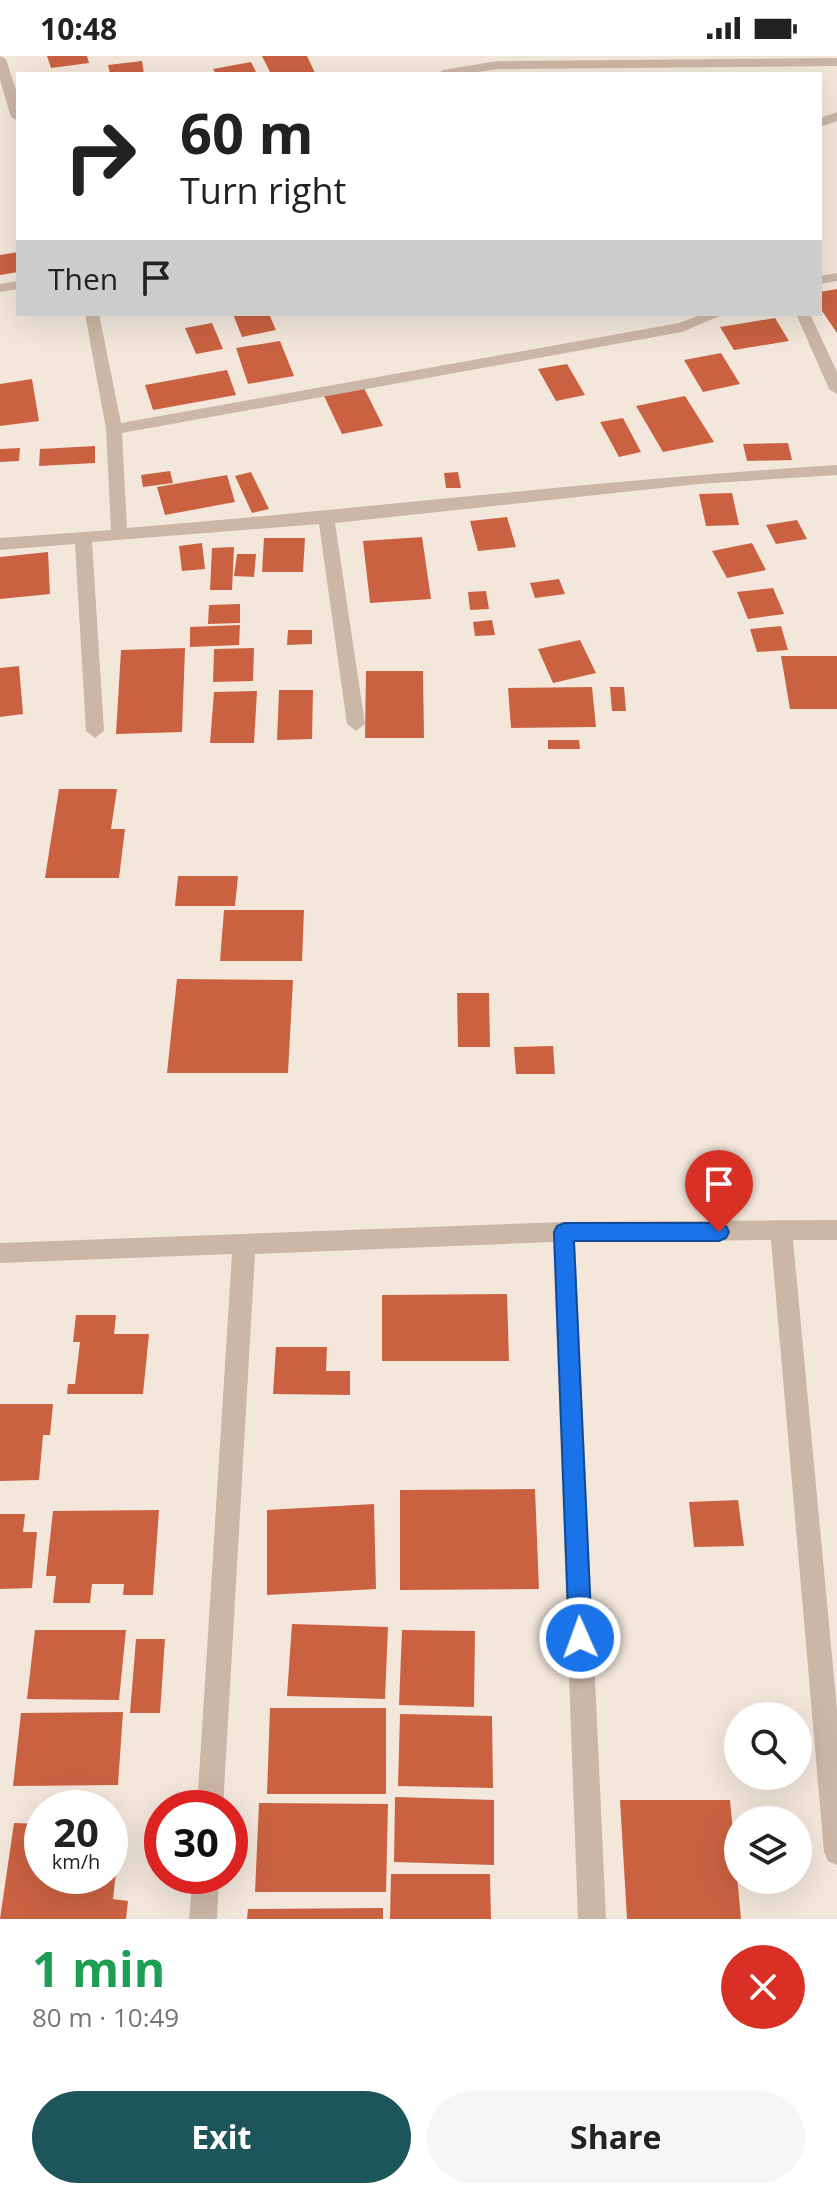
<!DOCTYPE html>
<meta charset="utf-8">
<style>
body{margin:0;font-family:"Open Sans",sans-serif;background:#f6f6f6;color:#222;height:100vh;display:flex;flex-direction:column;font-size:30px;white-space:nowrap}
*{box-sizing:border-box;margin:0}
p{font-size:26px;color:#767676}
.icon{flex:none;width:44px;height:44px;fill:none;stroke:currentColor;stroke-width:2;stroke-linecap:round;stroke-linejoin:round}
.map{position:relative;height:1863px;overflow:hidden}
.panel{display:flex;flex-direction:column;background:#fff;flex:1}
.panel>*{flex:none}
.top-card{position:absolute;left:16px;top:16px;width:806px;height:244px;border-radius:0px;box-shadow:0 8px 32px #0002;background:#fff;color:#222;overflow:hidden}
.tools{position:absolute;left:724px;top:1646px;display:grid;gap:16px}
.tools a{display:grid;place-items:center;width:88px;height:88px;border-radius:50%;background:#fff;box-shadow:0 8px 32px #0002;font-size:40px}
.speed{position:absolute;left:24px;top:1734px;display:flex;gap:16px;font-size:40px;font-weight:700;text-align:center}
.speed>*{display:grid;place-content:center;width:104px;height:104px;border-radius:50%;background:#fff;box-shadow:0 8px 32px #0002;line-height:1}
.speed small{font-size:20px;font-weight:400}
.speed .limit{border:12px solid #d22;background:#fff;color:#111}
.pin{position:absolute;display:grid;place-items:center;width:68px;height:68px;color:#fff;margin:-82px -34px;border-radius:50% 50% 50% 0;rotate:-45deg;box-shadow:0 0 8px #0007}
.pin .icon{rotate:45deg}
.me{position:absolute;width:88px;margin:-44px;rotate:358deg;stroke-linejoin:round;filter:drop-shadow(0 0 6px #0008)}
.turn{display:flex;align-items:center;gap:28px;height:168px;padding:0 32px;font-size:36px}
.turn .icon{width:104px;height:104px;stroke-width:2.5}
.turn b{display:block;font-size:56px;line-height:68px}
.then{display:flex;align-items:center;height:76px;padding:0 32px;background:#0003;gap:16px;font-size:30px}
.round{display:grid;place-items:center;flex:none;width:84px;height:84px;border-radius:42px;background:#f6f6f6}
.head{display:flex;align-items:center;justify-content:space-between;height:136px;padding:0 32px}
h1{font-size:48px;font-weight:700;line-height:60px;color:#1e9e55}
.button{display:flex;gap:16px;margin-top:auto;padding:16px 32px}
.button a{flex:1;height:92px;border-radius:48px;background:#1c565a;color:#fff;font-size:32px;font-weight:700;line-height:92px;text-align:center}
.button a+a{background:#f6f6f6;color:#222}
.status{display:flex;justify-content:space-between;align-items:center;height:56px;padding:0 40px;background:#fff;direction:ltr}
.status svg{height:22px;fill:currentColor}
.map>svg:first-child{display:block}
</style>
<div class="status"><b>10:48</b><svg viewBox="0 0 49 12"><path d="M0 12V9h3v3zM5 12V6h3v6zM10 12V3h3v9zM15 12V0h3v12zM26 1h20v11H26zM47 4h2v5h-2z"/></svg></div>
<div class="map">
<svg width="837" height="1863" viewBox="0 0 837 1863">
<rect width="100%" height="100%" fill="#f3e7db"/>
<!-- building -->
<path fill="#ca6242" d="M47 0H87L89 7 51 12Z
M262 0H307L315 17 271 18Z
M142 5 144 18H110L108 9Z
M251 6 257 18H216L213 13Z
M18 196V216L0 219V199Z
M837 233V277L820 252V236Z
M233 258H269L276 274 242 281Z
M775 262 789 285 734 294 720 271Z
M212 267 223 293 196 298 185 272Z
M280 285 294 320 248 328 236 292Z
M721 297 740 328 703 336 684 304Z
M567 308 585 339 556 345 538 313Z
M227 314 236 339 153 354 145 329Z
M32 323 39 365 0 370V328Z
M364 332 383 370 342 378 324 340Z
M685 340 714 386 663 396 636 350Z
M623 362 641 396 619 401 600 366Z
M788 387 792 404 747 405 743 388Z
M95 390V407L39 410 40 393Z
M20 392 19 405 0 406V393Z
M170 415 173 427 143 431 141 419Z
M251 416 269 453 252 457 235 420Z
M458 416 461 432H446L444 417Z
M227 419 235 446 165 459 157 431Z
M732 437 739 469 706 470 699 438Z
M507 461 516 491 478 495 470 465Z
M797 464 807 483 776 488 766 469Z
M422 481 431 543 370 547 363 485Z
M264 482H305L303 516H262Z
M202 487 205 513 182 515 179 490Z
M752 487 766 514 727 522 712 495Z
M234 491 232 534H210L212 492Z
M48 496 50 538 0 543V501Z
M237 498H256L254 521 234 520Z
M559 523 565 538 535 542 530 527Z
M773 532 784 558 748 563 737 536Z
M486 535 489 553 470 554 468 536Z
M240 548V567L208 568 209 549Z
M492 564 495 579 475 580 473 566Z
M240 569 239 589 190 591V571Z
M781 570 788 594 757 596 750 573Z
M288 574H312V588L287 589Z
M580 584 596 617 553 627 538 593Z
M185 592 182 676 116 678 121 594Z
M254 592 253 625 213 626 214 593Z
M781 600H837V653H790Z
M19 610 23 658 0 661V612Z
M366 615H423L424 682H365Z
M592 631 596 671 511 672 508 632Z
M610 631H624L626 655H612Z
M279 634H313L312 683 277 684Z
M257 635 254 687H210L214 636Z
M548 684H579L580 693H548Z
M59 733H117L111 773H125L119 822H45Z
M178 820H238L235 850H175Z
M224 854H304L302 905H220Z
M177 923 293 924 288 1017H167Z
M457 937H489L490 991H458Z
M553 990 555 1018H516L514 991Z
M507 1238 509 1305H382V1239Z
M76 1259H116L114 1278H149L143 1338H67L68 1328H75L80 1286H73Z
M276 1291H327L326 1315H350V1339L273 1338Z
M0 1348H53L50 1379H43L39 1424 0 1425Z
M535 1433 539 1533 400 1534V1434Z
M738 1444 744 1490 694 1491 689 1446Z
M374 1448 376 1533 267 1539V1454Z
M159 1454 153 1539H123L124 1528H92L90 1547H53L56 1520H46L53 1455Z
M0 1458H25L23 1476H37L32 1532 0 1533Z
M292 1568 388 1571 385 1643 287 1640Z
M35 1574H126L119 1644 27 1643Z
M402 1574 475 1575 474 1651 399 1649Z
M136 1583H165L160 1657H130Z
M270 1652H386V1738H267Z
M123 1656 118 1729 13 1730 21 1657Z
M400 1658 492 1660 493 1732 398 1730Z
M395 1741 494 1744V1809L394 1806Z
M620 1744H730L741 1863H627Z
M259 1747 388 1748 386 1836H255Z
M14 1767 42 1768V1820H110V1771H121L113 1843 128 1845 126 1863H0Z
M391 1818H490L491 1863H390Z
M383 1852V1863H247L248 1853Z"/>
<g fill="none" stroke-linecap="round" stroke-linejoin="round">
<!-- minor -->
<path fill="#cbb7a7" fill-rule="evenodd" d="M0 0 6 3 18 40V65L11 61 0 24Z
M837 2V10L497 13 466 18H437L443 14 497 5Z
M837 56V65L820 71V62Z
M837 217V225L820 228V220Z
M18 225V233L0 236V228Z
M85 258H99L121 367 679 267 703 258H724L682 276 122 377 127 472C364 453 600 424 837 409V419L698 428 335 467 365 668 356 675 347 668 319 468 92 486 104 675 95 682 86 675 75 488 0 494V482L111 474 106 373Z
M796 258H810L837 316V338L829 333Z
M837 1164V1184H793L837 1654V1809L828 1805 824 1796 771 1184 575 1186 606 1863H578L553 1186 255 1198 223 1752H197L232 1198 0 1207V1187L564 1166Z
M193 1820H219L217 1863H189Z"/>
</g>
<!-- route -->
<path fill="#1a73e8" stroke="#114b97" stroke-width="2" d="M564 1167H719L726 1170 729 1176 726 1182 719 1185H574L592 1582 588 1590 580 1594 572 1590 569 1582 554 1176 557 1170Z"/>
</svg>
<div class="tools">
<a><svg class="icon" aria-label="search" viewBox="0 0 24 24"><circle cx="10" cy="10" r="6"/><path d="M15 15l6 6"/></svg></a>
<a><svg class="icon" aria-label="layers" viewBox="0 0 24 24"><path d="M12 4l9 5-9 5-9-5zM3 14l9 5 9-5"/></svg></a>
</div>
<div class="speed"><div>20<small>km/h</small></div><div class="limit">30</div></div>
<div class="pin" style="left:719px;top:1176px;background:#d93025"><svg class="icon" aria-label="arrive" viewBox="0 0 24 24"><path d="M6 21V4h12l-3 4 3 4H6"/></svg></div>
<svg class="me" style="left:580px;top:1582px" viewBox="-20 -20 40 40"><circle r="17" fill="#1a73e8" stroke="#fff" stroke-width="3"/><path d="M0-11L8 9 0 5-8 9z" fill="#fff"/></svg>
<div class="top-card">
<div class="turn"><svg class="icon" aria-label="right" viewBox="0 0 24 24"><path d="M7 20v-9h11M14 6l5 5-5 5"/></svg><div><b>60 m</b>Turn right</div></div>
<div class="then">Then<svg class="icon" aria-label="arrive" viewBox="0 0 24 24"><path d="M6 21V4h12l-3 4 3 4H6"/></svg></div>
</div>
</div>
<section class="panel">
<div class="head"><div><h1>1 min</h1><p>80 m · 10:49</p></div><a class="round" style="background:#d93025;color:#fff"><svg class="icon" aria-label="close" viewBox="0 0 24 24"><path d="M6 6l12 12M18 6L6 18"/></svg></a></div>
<div class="button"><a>Exit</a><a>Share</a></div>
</section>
